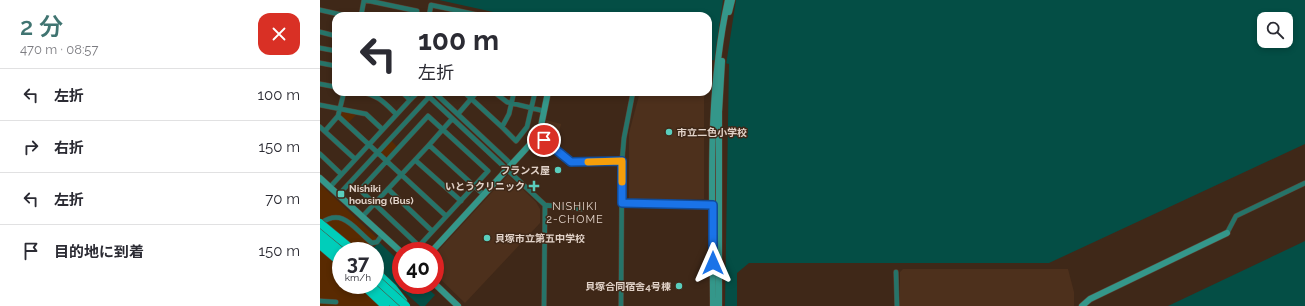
<!DOCTYPE html>
<html lang="ja">
<meta charset="utf-8">
<style>
body{margin:0;font-family:Raleway,"Noto Sans JP",sans-serif;background:#f2f2f3;color:#2b2b33;height:100vh;display:flex;flex-direction:column;font-size:15px;white-space:nowrap}
*{box-sizing:border-box;margin:0}
p{font-size:13px;color:#7c7c81}
.icon{flex:none;width:22px;height:22px;fill:none;stroke:currentColor;stroke-width:2;stroke-linecap:round;stroke-linejoin:round}
.map{position:relative;flex:1;overflow:hidden}
.details{display:flex;flex-direction:column;background:#fff;width:320px}
.details>*{flex:none}
.banner{position:absolute;left:12px;top:12px;width:380px;height:84px;border-radius:12px;box-shadow:0 2px 6px #0003;background:#fff;color:#2b2b33;overflow:hidden}
.buttons{position:absolute;left:937px;top:12px;display:grid;gap:8px}
.buttons a{display:grid;place-items:center;width:36px;height:36px;border-radius:8px;background:#fff;box-shadow:0 2px 6px #0003;font-size:20px}
.speed{position:absolute;left:12px;top:242px;display:flex;gap:8px;font-size:20px;font-weight:700;text-align:center}
.speed>*{display:grid;place-content:center;width:52px;height:52px;border-radius:50%;background:#fff;box-shadow:0 2px 6px #0003;line-height:1}
.speed small{font-size:10px;font-weight:400}
.speed .limit{border:6px solid #d22;background:#fff;color:#111}
.pin{position:absolute;display:grid;place-items:center;width:34px;height:34px;color:#fff;margin:-17px;border:2px solid #fff;border-radius:50%;box-shadow:0 1px 4px #0007}
.me{position:absolute;width:44px;margin:-22px;rotate:0deg;stroke-linejoin:round;filter:drop-shadow(0 0 3px #0008)}
.turn{display:flex;align-items:center;gap:14px;height:84px;padding:0 20px;font-size:18px}
.turn .icon{width:52px;height:52px;stroke-width:2.5}
.turn b{display:block;font-size:28px;line-height:34px}
.round{display:grid;place-items:center;flex:none;width:42px;height:42px;border-radius:12px;background:#f2f2f3}
.head{display:flex;align-items:center;justify-content:space-between;height:68px;padding:0 20px}
h1{font-size:24px;font-weight:600;line-height:30px;color:#407471}
ul{padding:0;list-style:none}
li{display:flex;align-items:center;gap:12px;height:52px;padding:0 20px;border-top:1px solid #e1e1e2}
li div{flex:1}
li b{display:block;font-size:15px}
li em{font-style:normal}
main{display:flex;flex:1;min-height:0}
.map>svg:first-child{display:block}
</style>
<main>
<section class="details">
<div class="head"><div><h1>2 分</h1><p>470 m · 08:57</p></div><a class="round" style="background:#d93025;color:#fff"><svg class="icon" aria-label="close" viewBox="0 0 24 24"><path d="M6 6l12 12M18 6L6 18"/></svg></a></div>
<ul>
<li><svg class="icon" aria-label="left" viewBox="0 0 24 24"><path d="M17 20v-9H6M10 6l-5 5 5 5"/></svg><div><b>左折</b></div><em>100 m</em></li>
<li><svg class="icon" aria-label="right" viewBox="0 0 24 24"><path d="M7 20v-9h11M14 6l5 5-5 5"/></svg><div><b>右折</b></div><em>150 m</em></li>
<li><svg class="icon" aria-label="left" viewBox="0 0 24 24"><path d="M17 20v-9H6M10 6l-5 5 5 5"/></svg><div><b>左折</b></div><em>70 m</em></li>
<li><svg class="icon" aria-label="arrive" viewBox="0 0 24 24"><path d="M6 21V4h12l-3 4 3 4H6"/></svg><div><b>目的地に到着</b></div><em>150 m</em></li>
</ul>
</section>
<div class="map">
<svg width="985" height="306" viewBox="0 0 985 306">
<rect width="100%" height="100%" fill="#3f2818"/>
<!-- built -->
<path fill="#4d301c" d="M320 92H369L384 95V199H309V133Z
M226 120 241 124 235 148 222 135Z
M188 175 216 202 220 209V223L145 303 115 274V254Z
M583 269H748L754 292V306H580V272Z"/>
<!-- green -->
<path fill="#592a01" d="M22 112 36 115 28 123 21 116Z
M71 140 77 147 66 159 60 152Z
M0 184 57 238 47 251H21V285H38L62 306H0Z"/>
<!-- water -->
<path fill="#044e45" fill-rule="evenodd" d="M119 0H985V144L729 263H429L417 273V306H405L409 64 388 59V16H191ZM944 19H966V41H944Z
M985 241V306H848Z
M59 242 81 263V285H104L115 295 105 306H100L55 266V251H51Z"/>
<!-- pier -->
<path fill="#3f2818" d="M403 0H416L406 65 394 63Z"/>
<g fill="none" stroke-linecap="round" stroke-linejoin="round">
<!-- street casing -->
<g stroke="#594334" stroke-width="5.5">
<path id="street" d="M45 0 97 11 96 16
M0 10 27 16
M41 16 44 0
M109 16 111 5 163 16
M0 32 16 36
M0 48 16 51
M0 63 16 66
M0 84 16 87
M24 92 18 116 126 216
M40 92C58 95 64 102 76 114
M104 92 225 205 262 209
M114 92 192 165
M144 92 182 127 189 114 194 92
M174 92 187 102 224 111
M90 100 98 92
M0 105 46 114 62 129
M138 114 157 92
M108 116 168 171 99 246 40 190Z
M0 127 35 159
M182 127 196 141 207 127 215 92
M5 131 18 116
M217 134 242 156 251 162 302 161
M109 145 132 119
M0 154 21 174
M95 160 141 201
M10 187 90 100 82 92
M68 189 112 231
M23 190 109 97
M302 203 393 205
M42 217 109 145 164 195
M0 224C23 206 35 230 52 243L57 242 62 235
M907 233 916 216 985 183
M576 272 577 306
M0 301 16 302
M224 306 225 205
M301 306 302 161 304 138 313 92"/>
</g>
<!-- secondary casing -->
<g stroke="#594334" stroke-width="7">
<path id="secondary" d="M409 12 412 0
M0 178 81 252
M112 251 214 140 221 126 228 92
M115 284 138 306
M393 306C393 205 386 99 408 0
M399 306V112L402 61
M762 306 770 299 907 233"/>
</g>
<!-- highway casing -->
<g stroke="#594334" stroke-width="9">
<path id="highway" d="M0 230 26 251
M0 238 21 255
M0 245 21 263
M55 271 73 288 83 301
M43 285 65 306
M53 285 76 306"/>
</g>
<!-- street -->
<use href="#street" stroke="#267469" stroke-width="4.5"/>
<!-- secondary -->
<use href="#secondary" stroke="#34978a" stroke-width="6"/>
<!-- highway -->
<use href="#highway" stroke="#00ceba" stroke-width="8"/>
<!-- highway-bridge casing -->
<g stroke="#594334" stroke-width="9" stroke-linecap="butt">
<path id="highway-bridge" d="M0 223 34 251
M55 278 86 306"/>
</g>
<!-- highway-bridge -->
<use href="#highway-bridge" stroke="#00ceba" stroke-width="8"/>
</g>
<g fill="none" stroke-linecap="round" stroke-linejoin="round">
<!-- route casing -->
<g stroke="#114b97" stroke-width="10">
<path id="route" d="M224 140 251 162 302 161V203L393 205V263"/>
</g>
<!-- route -->
<use href="#route" stroke="#1a73e8" stroke-width="7"/>
<!-- slow -->
<path stroke="#f59e0b" stroke-width="7" d="M268 162 302 161V182"/>
</g>
<!-- markers -->
<g fill="#5acebd" stroke="#3f2818" stroke-width="1.5">
<circle cx="349" cy="132" r="4"/>
<circle cx="238" cy="170" r="4"/>
<path d="M212 180h4v4h4v4h-4v4h-4v-4h-4v-4h4z"/>
<rect x="17" y="190" width="8" height="8" rx="2"/>
<circle cx="167" cy="238" r="4"/>
<circle cx="359" cy="286" r="4"/>
</g>
<g text-anchor="middle" stroke-width="3" stroke-linejoin="round" paint-order="stroke">
<!-- poi labels -->
<g font-size="10" font-weight="bold" fill="#e1d2c8" stroke="#3f2818" text-anchor="start">
<text x="357" y="136">市立二色小学校</text>
<text x="230" y="174" text-anchor="end">フランス屋</text>
<text x="205" y="190" text-anchor="end">いとうクリニック</text>
<text x="29" y="192">Nishiki<tspan x="29" dy="12">housing (Bus)</tspan></text>
<text x="175" y="242">貝塚市立第五中学校</text>
<text x="351" y="290" text-anchor="end">貝塚合同宿舎4号棟</text>
</g>
<!-- neighbourhood labels -->
<g font-size="11" letter-spacing="1" fill="#e1d2c8" stroke="#3f2818">
<text x="255" y="210">NISHIKI<tspan x="255" dy="13">2-CHOME</tspan></text>
</g>
</g>
</svg>
<div class="buttons">
<a><svg class="icon" aria-label="search" viewBox="0 0 24 24"><circle cx="10" cy="10" r="6"/><path d="M15 15l6 6"/></svg></a>
</div>
<div class="speed"><div>37<small>km/h</small></div><div class="limit">40</div></div>
<div class="pin" style="left:224px;top:140px;background:#d93025"><svg class="icon" aria-label="arrive" viewBox="0 0 24 24"><path d="M6 21V4h12l-3 4 3 4H6"/></svg></div>
<svg class="me" style="left:393px;top:263px" viewBox="-20 -20 40 40"><path d="M0-17L14 15 0 8-14 15z" fill="#1a73e8" stroke="#fff" stroke-width="4"/></svg>
<div class="banner">
<div class="turn"><svg class="icon" aria-label="left" viewBox="0 0 24 24"><path d="M17 20v-9H6M10 6l-5 5 5 5"/></svg><div><b>100 m</b>左折</div></div>
</div>
</div>
</main>
